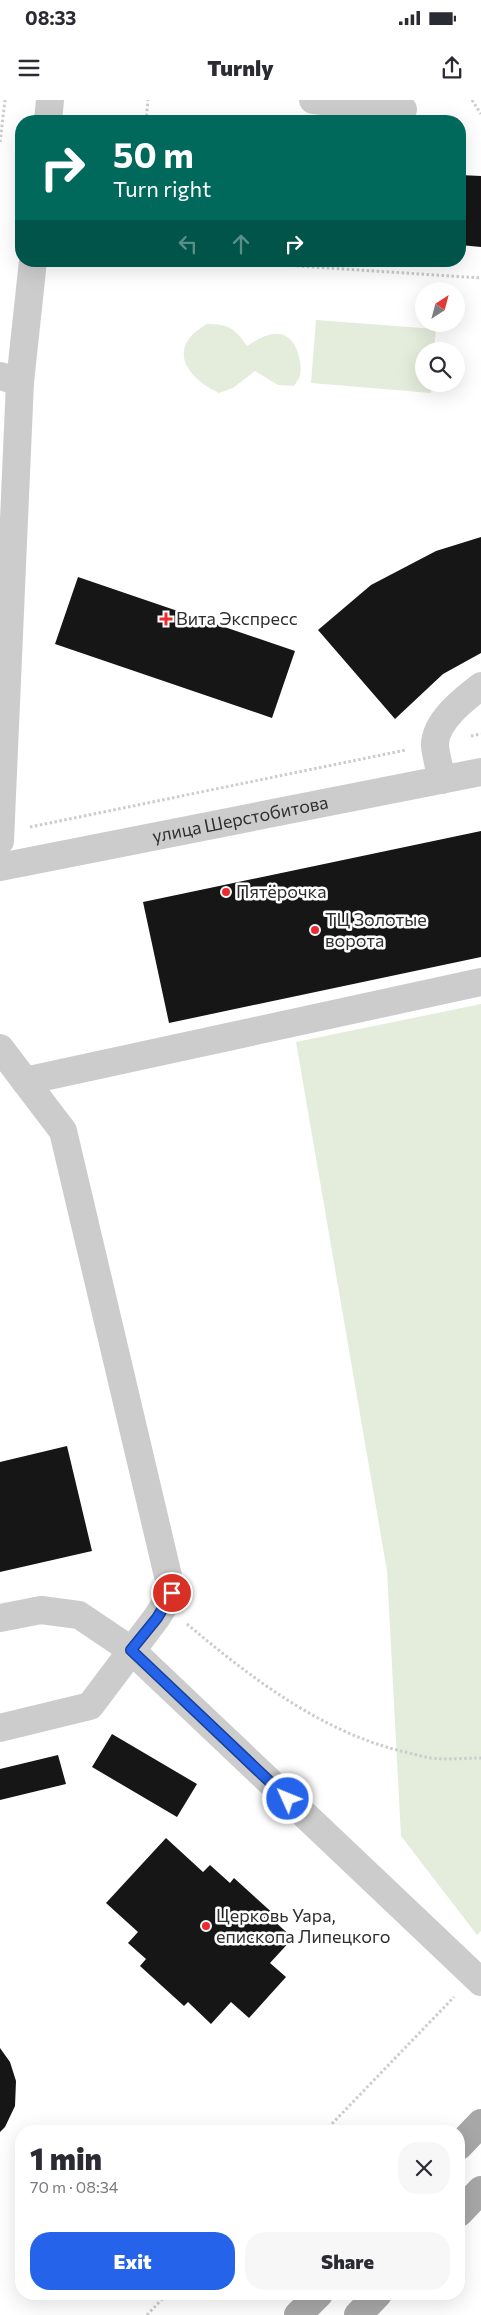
<!DOCTYPE html>
<meta charset="utf-8">
<style>
body{margin:0;font-family:Commissioner,sans-serif;background:#f7f7f7;color:#2b2b33;height:100vh;display:flex;flex-direction:column;font-size:19px;white-space:nowrap}
*{box-sizing:border-box;margin:0}
p{font-size:16px;color:#7c7c81}
.icon{flex:none;width:28px;height:28px;fill:none;stroke:currentColor;stroke-width:2;stroke-linecap:round;stroke-linejoin:round}
.map{position:relative;flex:1;overflow:hidden}
.side{position:absolute;left:15px;top:2025px;width:450px;height:175px;display:flex;flex-direction:column;background:#fff;border-radius:20px;box-shadow:0 5px 20px #0002}
.side>*{flex:none}
.top-card{position:absolute;left:15px;top:15px;width:451px;height:152px;border-radius:20px;box-shadow:0 5px 20px #0002;background:#00695c;color:#fff;overflow:hidden}
.needle{width:32px;rotate:36deg}
.fabs{position:absolute;left:415px;top:182px;display:grid;gap:10px}
.fabs a{display:grid;place-items:center;width:50px;height:50px;border-radius:50%;background:#fff;box-shadow:0 5px 20px #0002;font-size:25px}
.pin{position:absolute;display:grid;place-items:center;width:42px;height:42px;color:#fff;margin:-21px;border:2px solid #fff;border-radius:50%;box-shadow:0 1px 5px #0007}
.me{position:absolute;width:55px;margin:-28px;rotate:314deg;stroke-linejoin:round;filter:drop-shadow(0 0 4px #0008)}
.turn{display:flex;align-items:center;gap:18px;height:105px;padding:0 15px;font-size:22px}
.turn .icon{width:65px;height:65px;stroke-width:2.5}
.turn b{display:block;font-size:35px;line-height:42px}
.lanes{display:flex;align-items:center;height:48px;padding:0 15px;background:#0003;justify-content:center;gap:25px;direction:ltr}
.lanes .off{opacity:.35}
.round{display:grid;place-items:center;flex:none;width:52px;height:52px;border-radius:20px;background:#f7f7f7}
.head{display:flex;align-items:center;justify-content:space-between;height:85px;padding:0 15px}
h1{font-size:30px;font-weight:800;line-height:38px}
.cta{display:flex;gap:10px;margin-top:auto;padding:10px 15px}
.cta a{flex:1;height:58px;border-radius:20px;background:#2563eb;color:#fff;font-size:20px;font-weight:800;line-height:58px;text-align:center}
.cta a+a{background:#f7f7f7;color:#2b2b33}
.status{display:flex;justify-content:space-between;align-items:center;height:35px;padding:0 25px;background:#fff;direction:ltr}
.status svg{height:14px;fill:currentColor}
header{display:flex;justify-content:space-between;align-items:center;height:65px;padding:0 15px;background:#fff;font-size:22px;font-weight:800}
.map>svg:first-child{display:block}
</style>
<div class="status"><b>08:33</b><svg viewBox="0 0 49 12"><path d="M0 12V9h3v3zM5 12V6h3v6zM10 12V3h3v9zM15 12V0h3v12zM26 1h20v11H26zM47 4h2v5h-2z"/></svg></div>
<header><svg class="icon" aria-label="menu" viewBox="0 0 24 24"><path d="M4 6h16M4 12h16M4 18h16"/></svg>Turnly<svg class="icon" aria-label="share" viewBox="0 0 24 24"><path d="M12 15V3M7 8l5-5 5 5M5 13v7h14v-7"/></svg></header>
<div class="map">
<svg width="481" height="2215" viewBox="0 0 481 2215">
<rect width="100%" height="100%" fill="#fff"/>
<!-- green -->
<path fill="#e4eddc" d="M316 220 436 229 434 251H424V284H432L431 293 311 283Z
M207 224C228 224 235 228 247 246 257 240 268 232 280 234 296 236 303 262 300 276 299 279 296 283 294 286L278 285 255 271 233 288 219 293C185 277 166 247 207 224Z
M481 904V1831L477 1835 401 1736 387 1471 296 942Z"/>
<!-- building -->
<path fill="#161616" d="M460 75 481 76V147L460 145Z
M481 437V553L443 574 395 619 318 530 371 485 436 451Z
M78 477 295 551 272 618 55 544Z
M481 731V857L169 923 143 802Z
M67 1346 92 1451 0 1472V1362Z
M112 1634 197 1684 177 1717 92 1667Z
M58 1655 66 1684 0 1700V1669Z
M166 1738 203 1772 210 1765 230 1783 234 1778 277 1817 273 1820 293 1838 270 1863 286 1877 249 1918 231 1902 211 1924 188 1902 184 1906 140 1866 146 1859 128 1843 138 1832 106 1803Z
M0 1948 10 1962 16 1981 15 2006 5 2027 0 2032Z"/>
<g fill="none" stroke-linecap="round" stroke-linejoin="round">
<!-- path -->
<path stroke="#ccc" stroke-width="3" stroke-dasharray="2.5 2.5" stroke-linecap="butt" d="M472 0 481 14
M146 21 148 0
M0 42 5 0
M222 161 481 178
M471 636 481 634
M30 727 406 650
M187 1524C251 1578 323 1633 405 1652 414 1654 423 1657 431 1658 448 1660 465 1658 481 1658
M325 2031 454 1897
M147 2215 167 2194"/>
<!-- minor -->
<g stroke="#ccc" stroke-width="28">
<path d="M313 0 403 9"/>
<path d="M48 21 50 0"/>
<path d="M0 276 20 282 0 741"/>
<path d="M20 282 33 161"/>
<path d="M442 680C440 669 436 657 435 646 434 622 464 599 481 586"/>
<path id="s1" d="M0 767 481 672"/>
<path d="M0 948 63 1031 172 1493 157 1517 90 1606 0 1628"/>
<path d="M25 981 481 882"/>
<path d="M0 1518 41 1510 79 1515 131 1550 481 1882"/>
</g>
<!-- major -->
<path stroke="#a7a7a7" stroke-width="28" d="M459 2046 481 2023
M459 2113 481 2090
M298 2215 319 2194
M358 2215 378 2194"/>
</g>
<g fill="none" stroke-linecap="round" stroke-linejoin="round">
<!-- route casing -->
<g stroke="#184099" stroke-width="12">
<path id="route" d="M172 1493 157 1518 131 1550 288 1699"/>
</g>
<!-- route -->
<use href="#route" stroke="#2563eb" stroke-width="9"/>
</g>
<!-- markers -->
<g fill="#ec2b30" stroke="#fff" stroke-width="2">
<path d="M163.5 511.5h5v5h5v5h-5v5h-5v-5h-5v-5h5z"/>
<circle cx="226" cy="792" r="5"/>
<circle cx="315" cy="830" r="5"/>
<circle cx="206" cy="1826" r="5"/>
</g>
<g text-anchor="middle" stroke-width="5" stroke-linejoin="round" paint-order="stroke">
<!-- poi labels -->
<g font-size="18" fill="#2f2f2f" stroke="#fff" text-anchor="start">
<text x="176" y="525">Вита Экспресс</text>
<text x="236" y="798">Пятёрочка</text>
<text x="325" y="826">ТЦ Золотые<tspan x="325" dy="21">ворота</tspan></text>
<text x="216" y="1822">Церковь Уара,<tspan x="216" dy="21">епископа Липецкого</tspan></text>
</g>
<!-- street labels -->
<g font-size="18" fill="#2f2f2f" stroke="#fff">
<text dy="6" stroke="none"><textPath href="#s1" startOffset="245">улица Шерстобитова</textPath></text>
</g>
</g>
</svg>
<div class="fabs">
<a><svg class="needle" viewBox="-14 -14 28 28"><path d="M0-13l5 13h-10z" fill="#e53935"/><path d="M0 13l5-13h-10z" fill="#7c7c81"/></svg></a>
<a><svg class="icon" aria-label="search" viewBox="0 0 24 24"><circle cx="10" cy="10" r="6"/><path d="M15 15l6 6"/></svg></a>
</div>
<div class="pin" style="left:172px;top:1493px;background:#d93025"><svg class="icon" aria-label="arrive" viewBox="0 0 24 24"><path d="M6 21V4h12l-3 4 3 4H6"/></svg></div>
<svg class="me" style="left:288px;top:1699px" viewBox="-20 -20 40 40"><circle r="17" fill="#2563eb" stroke="#fff" stroke-width="3"/><path d="M0-11L8 9 0 5-8 9z" fill="#fff"/></svg>
<div class="top-card">
<div class="turn"><svg class="icon" aria-label="right" viewBox="0 0 24 24"><path d="M7 20v-9h11M14 6l5 5-5 5"/></svg><div><b>50 m</b>Turn right</div></div>
<div class="lanes"><svg class="icon off" aria-label="left" viewBox="0 0 24 24"><path d="M17 20v-9H6M10 6l-5 5 5 5"/></svg><svg class="icon off" aria-label="ahead" viewBox="0 0 24 24"><path d="M12 20V5M6 11l6-6 6 6"/></svg><svg class="icon" aria-label="right" viewBox="0 0 24 24"><path d="M7 20v-9h11M14 6l5 5-5 5"/></svg></div>
</div>
<section class="side">
<div class="head"><div><h1>1 min</h1><p>70 m · 08:34</p></div><a class="round"><svg class="icon" aria-label="close" viewBox="0 0 24 24"><path d="M6 6l12 12M18 6L6 18"/></svg></a></div>
<div class="cta"><a>Exit</a><a>Share</a></div>
</section>
</div>
